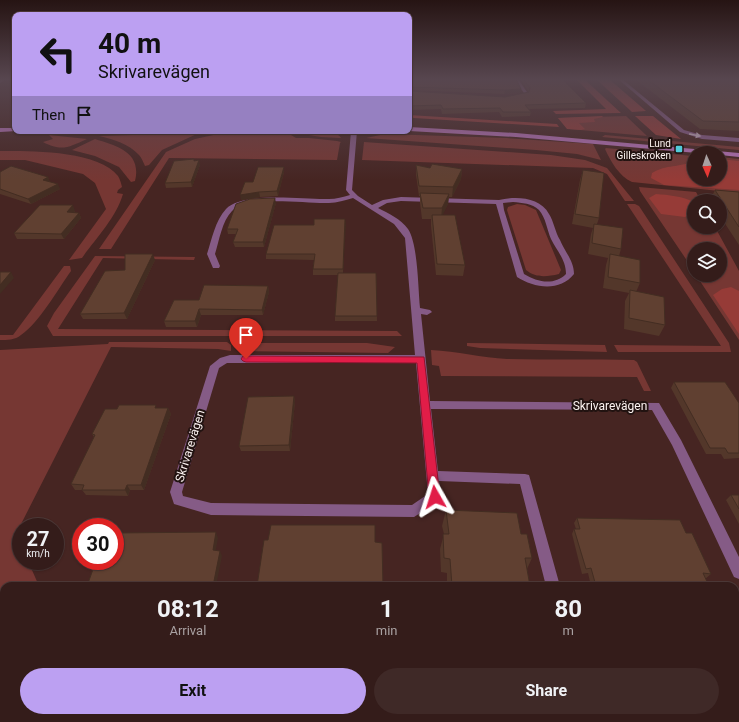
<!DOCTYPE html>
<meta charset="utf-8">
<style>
body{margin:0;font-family:Roboto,sans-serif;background:#3f2927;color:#f1f3f6;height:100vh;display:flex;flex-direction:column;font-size:15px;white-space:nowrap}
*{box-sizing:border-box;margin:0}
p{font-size:13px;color:#a9a1a2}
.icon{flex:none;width:22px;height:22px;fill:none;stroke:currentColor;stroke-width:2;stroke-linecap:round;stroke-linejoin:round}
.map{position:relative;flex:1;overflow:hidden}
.side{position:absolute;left:0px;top:582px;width:739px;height:140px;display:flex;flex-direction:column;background:#341c1a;border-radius:12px 12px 0 0;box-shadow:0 1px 3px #0004,0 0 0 1px #4e3a39}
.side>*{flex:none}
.banner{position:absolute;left:12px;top:12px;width:400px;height:122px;border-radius:8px;box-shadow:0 1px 3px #0004,0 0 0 1px #4e3a39;background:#bca0f2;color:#111;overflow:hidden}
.needle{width:26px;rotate:177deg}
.buttons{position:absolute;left:687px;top:146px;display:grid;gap:8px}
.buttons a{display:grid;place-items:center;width:40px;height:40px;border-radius:50%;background:#341c1a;box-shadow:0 1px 3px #0004,0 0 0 1px #4e3a39;font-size:20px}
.speed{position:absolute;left:12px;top:518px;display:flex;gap:8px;font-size:20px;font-weight:700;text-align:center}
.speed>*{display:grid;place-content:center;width:52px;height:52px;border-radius:50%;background:#341c1a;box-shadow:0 1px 3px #0004,0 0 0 1px #4e3a39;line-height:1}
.speed small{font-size:10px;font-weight:400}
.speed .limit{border:6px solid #d22;background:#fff;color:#111}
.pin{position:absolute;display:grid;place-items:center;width:34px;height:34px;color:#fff;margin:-41px -17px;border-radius:50% 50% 50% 0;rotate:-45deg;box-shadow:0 0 4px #0007}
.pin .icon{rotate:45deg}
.me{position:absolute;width:44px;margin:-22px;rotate:354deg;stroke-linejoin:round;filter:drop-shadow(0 0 3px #0008)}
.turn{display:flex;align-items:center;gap:14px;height:84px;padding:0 20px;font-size:18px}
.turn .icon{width:52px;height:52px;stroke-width:2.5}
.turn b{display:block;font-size:28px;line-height:34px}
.then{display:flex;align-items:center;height:38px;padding:0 20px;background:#0003;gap:8px;font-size:15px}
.eta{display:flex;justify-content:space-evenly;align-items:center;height:68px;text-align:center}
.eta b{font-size:24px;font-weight:700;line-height:28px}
.primary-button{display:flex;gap:8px;margin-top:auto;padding:8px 20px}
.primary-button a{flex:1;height:46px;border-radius:24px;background:#bca0f2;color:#111;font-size:16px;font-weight:700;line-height:46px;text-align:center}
.primary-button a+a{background:#3f2927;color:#f1f3f6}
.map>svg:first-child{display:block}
</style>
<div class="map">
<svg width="739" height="722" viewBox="0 0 739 722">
<rect width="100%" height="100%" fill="#462522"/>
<!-- green -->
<path fill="#763733" d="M626 116 647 136 569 129 558 118Z
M284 131C297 131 335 127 341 138L321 137Z
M199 133 162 150 149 165 145 166C143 162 142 158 139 155 129 144 113 139 99 136Z
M233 133 284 134 291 135 296 138H309L337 141 341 142 340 143 337 160 169 158 111 249H99L166 152 195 139 218 134Z
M385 134 506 138 593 144 601 160 577 154 536 150 366 138Z
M49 135 87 139C69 147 62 152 43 142L53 139Z
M605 135 739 147V150L602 137Z
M95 139C117 146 142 152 135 181L131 182 119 167 95 156 72 150Z
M364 142 551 155 585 160 607 168 634 201H625L607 174 593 168 362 160Z
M606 148 693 156 694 154V179H720V157L739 159V193L632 182C619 176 611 162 605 149Z
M0 151C29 151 98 150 118 176 120 179 121 183 122 187L118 190 117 193 123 194C116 218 96 238 82 258L69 260 106 209 95 183 83 174 25 160H0Z
M639 187 696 192 701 201H694V227H715L739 271V340L696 275H720V249H694V271L640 191Z
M517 204 525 205 536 210 561 270 559 274C546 277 536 278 526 270L507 210 508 207Z
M627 204H635L639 206 729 343 731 352H618L614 345 721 346Z
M95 256 195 257 194 260 103 258 58 329 397 331 402 336H53L47 326 54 313Z
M64 266H70L71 271C58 289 39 323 21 335 15 340 7 340 0 340V335H13Z
M109 342H227L231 345V351L218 349 111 347 18 530 21 539V561H28L39 586H4V718H422L423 722H0V350L108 344Z
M244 343H367L395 347 388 353 238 351 240 344Z
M467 343 605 345 607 352 480 348 467 346Z
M431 350C457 351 482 358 507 359 549 360 592 359 634 360L637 362 651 391H644L637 377 441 376 439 366 432 365Z"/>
<!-- forest -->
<path fill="#963b37" d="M576 79H584L621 113 556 114 553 111 606 109Z
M596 79H609L646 111 632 112Z
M409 115 557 124 559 127 414 118 409 117Z
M602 116 603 117 594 119 595 122 579 123 585 129 581 130 567 129 558 118Z
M635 116H653L681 139 656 135Z
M720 159 739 161V190L664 185 651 178 652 173C667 164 678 168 694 161V179H720Z
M656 194C669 195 681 196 694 202V214H690L685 217 661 214 649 198Z
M731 287 739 291V334L713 295 722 289Z"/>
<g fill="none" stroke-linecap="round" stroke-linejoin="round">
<!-- street -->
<path fill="#855b86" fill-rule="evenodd" d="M1 79H6L0 83V80Z
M514 79H518L529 95 515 99V97L524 93Z
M618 79H622L684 130 702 135 739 138V142L702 139 680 132Z
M351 131H357L352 190 358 196 372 205 383 200 401 197 499 200C516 196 540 197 549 214 554 222 555 232 560 240 565 252 574 261 574 274 560 292 534 288 517 277L496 204 401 201 387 203 378 208C388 213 401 219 408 229 418 244 418 288 420 308L430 310 432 312 427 315 421 314 430 401 659 403 681 440 739 557V579L734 577 672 445 652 410 431 409 438 471 525 474 529 475 560 586H546L520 484 439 481 441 497 439 501 414 517 211 515 174 504 170 492 210 366 220 358 230 355H415L405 238 394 224 353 198C345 200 337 203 329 203 306 204 248 195 232 211 222 221 219 241 215 254L220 266 219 268H213L207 254C212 239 215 221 226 209 243 191 305 200 329 199 336 199 343 197 350 195L346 190ZM513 202C522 203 532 203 539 210 546 218 547 230 551 239 557 251 566 260 566 274 554 286 537 282 524 274L504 210 503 203ZM227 363H416L428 494 412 505 211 503 183 496 182 492 219 368Z
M735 644H739V660H735Z"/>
<!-- secondary -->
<path fill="#b572b8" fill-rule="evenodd" d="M409 127 516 133 739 153V157L720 155V153H697L516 137 409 131Z
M0 128H15V131H17L0 132Z"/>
</g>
<!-- wall -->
<path fill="#53372a" d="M409 79H516L520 93 504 94 409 90Z
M520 79H562L586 103 585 108 529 109 531 112 530 116 502 117 499 112 442 114 441 109 409 110V91L505 97 529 92Z
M635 79H739V131L700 129Z
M194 161 200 165 192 187 166 188 165 183Z
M416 165 430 168 462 169 461 179 452 197H449L448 204 442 215 465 265 463 276 436 275 431 226V219H422L420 203V196H419L416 175Z
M583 170 599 218 597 224 621 249 619 256 640 283 636 292 665 325 659 336 624 329 625 301 629 293 603 288 606 265 608 258 588 254 591 234 593 228 572 224 580 180Z
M0 172 48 177 49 181 60 189 31 204 0 194Z
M284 172 278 196 260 197 241 200 253 182Z
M715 190 739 192V245L720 216V201H711L710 200Z
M276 203 264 247H235L233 242 236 234H228L227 229Z
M75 211 74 213H79L81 218 64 239H17L14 233Z
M345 219 343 273H376L377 321H335V316L338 275H313V269L314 260 266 259V254L314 225Z
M155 260 127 319H83L80 314Z
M268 286 269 292 263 315H201L197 327H166L164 321 199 300Z
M674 382 739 403V458L724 459 721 454H706L671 388Z
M294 396 295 402 290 451H241L239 446Z
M157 408H168L171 414 144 490H130L128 496 86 495 82 490H75L71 484 94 437 92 434Z
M731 495H739V524L726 500Z
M446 510 521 534 532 558 527 569 530 586H447V573L441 572 440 549 444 534 442 526Z
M577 518 686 533 711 574 705 579 709 586H591L588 573 582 574 572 534 574 529H576L574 523Z
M456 718H553L554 722H456Z"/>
<!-- shaded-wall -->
<path fill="#432d22" d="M521 89 520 93 504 94 505 90Z
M199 160 200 165 192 187 191 182Z
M284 167V172L278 196 277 191Z
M462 169 461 179 452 197 453 187Z
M48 177 50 182 43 180Z
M58 184 60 189 31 204 28 199Z
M259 192 260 197 241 200 240 195Z
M449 194 448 204 441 219 442 208Z
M275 198 276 203 264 247 263 242Z
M73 205 75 211 69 218 67 212Z
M79 213 81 218 64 239 61 234Z
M345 219 346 225 343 275V269Z
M153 254 155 260 127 319 124 313Z
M11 272 14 278 0 294V285Z
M268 286 269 292 263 315 262 310Z
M199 309 201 315 197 327 195 321Z
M294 396 295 402 290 451 289 445Z
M168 408 171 414 144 490 141 485Z
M127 485 130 490 128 496 125 490Z
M216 532 218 538 215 555 213 550Z
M220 551 222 556 216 586H213Z"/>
<!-- building -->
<path fill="#604031" stroke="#432d22" d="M409 79H516L521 89 505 90 409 87Z
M523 79H562L586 103 525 105 531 112H503L500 108 443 109 441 105 409 106V91L505 97 529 92 530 88Z
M647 79H739V122L703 121Z
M194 159V161L199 160 191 182 165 183 174 161Z
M432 164 462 169 453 187 419 186 416 165 430 168Z
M11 166 48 177 43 180 58 184 28 199 0 189V172Z
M258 167H284L277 191 259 192 240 195 245 182H253Z
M583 170 604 173 599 218 575 214Z
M715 190 739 192V227L737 224Z
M420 193 449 194 442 208H423Z
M275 198 263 242H233L238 229H227L236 204 250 199Z
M40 205H73L67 212 79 213 61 234 14 233Z
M432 215H455L465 265 437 264Z
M314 219H345L343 269H313L315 254H266L274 225H314Z
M594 224 623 228 621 249 592 243Z
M125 254H153L124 313 80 314 105 271 125 270Z
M610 254 640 260V283L608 277Z
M0 272H11L0 285Z
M338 273H376L377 316H335Z
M204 285 268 286 262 310 199 309 195 321H164L174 300H199Z
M630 290 664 297 665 325 629 318Z
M674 382H725L739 403V453H728L725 448H710Z
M294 396 289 445 239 446 248 397Z
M119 405H156L155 408H168L141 485H127L125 490H82L84 485 71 484 95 435 92 434 105 409H117Z
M731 495H739V509Z
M446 510 517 513 521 534H527L532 558H525L530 586H452L450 559 444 558 443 534H449Z
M577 518 680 520 686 533H692L711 574 703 573 709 586H596L591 568 586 569 574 529H580Z
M271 525H375V542L382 543 383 586H257L264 540H268Z
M216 532 213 550 220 551 213 586H87L96 561H115V533Z
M461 718H553L554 722H462Z"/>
<!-- one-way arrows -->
<defs><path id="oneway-solid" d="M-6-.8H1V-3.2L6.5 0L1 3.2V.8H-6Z"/></defs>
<use fill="#c6afc1" href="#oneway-solid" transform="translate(695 135) rotate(11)"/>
<!-- sky -->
<linearGradient id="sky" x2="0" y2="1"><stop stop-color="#261413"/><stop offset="0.44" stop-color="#57464f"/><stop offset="1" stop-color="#57464f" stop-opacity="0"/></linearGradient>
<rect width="739" height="180" fill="url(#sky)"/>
<!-- route -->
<path fill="#e11d48" stroke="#92132f" d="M243 356 424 357 440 497 439 501 435 502 431 501 429 497 417 363 246 362 243 361 241 359Z"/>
<!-- markers -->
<rect fill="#52cbd9" stroke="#221311" stroke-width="1.5" x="675" y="145" width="8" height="8" rx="2"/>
<g text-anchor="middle" stroke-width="4" stroke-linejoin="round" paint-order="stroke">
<!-- far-poi labels -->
<g font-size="10" fill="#fcf3f1" stroke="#221311" text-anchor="end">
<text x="671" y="147">Lund<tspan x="671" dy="12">Gilleskroken</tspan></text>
</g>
<!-- street labels -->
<g font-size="12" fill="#fcf3f1" stroke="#221311">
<text x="610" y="410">Skrivarevägen</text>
<text transform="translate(190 446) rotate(-73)" y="4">Skrivarevägen</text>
</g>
</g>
</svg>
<div class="buttons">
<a><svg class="needle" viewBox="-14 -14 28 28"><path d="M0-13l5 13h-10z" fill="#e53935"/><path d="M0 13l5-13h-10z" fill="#a9a1a2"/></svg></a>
<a><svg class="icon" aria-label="search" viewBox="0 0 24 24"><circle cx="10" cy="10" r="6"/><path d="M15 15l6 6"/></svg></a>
<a><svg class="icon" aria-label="layers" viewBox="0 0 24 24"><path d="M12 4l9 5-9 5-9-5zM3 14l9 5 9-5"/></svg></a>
</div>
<div class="speed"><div>27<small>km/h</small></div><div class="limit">30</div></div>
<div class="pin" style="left:246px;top:359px;background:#d93025"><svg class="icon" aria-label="arrive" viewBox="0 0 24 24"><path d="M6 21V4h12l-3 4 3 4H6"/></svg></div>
<svg class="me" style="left:435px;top:497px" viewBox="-20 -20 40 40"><path d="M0-17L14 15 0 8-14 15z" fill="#e11d48" stroke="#fff" stroke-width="4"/></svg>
<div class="banner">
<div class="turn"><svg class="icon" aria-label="left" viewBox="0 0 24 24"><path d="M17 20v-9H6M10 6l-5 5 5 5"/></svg><div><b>40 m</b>Skrivarevägen</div></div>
<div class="then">Then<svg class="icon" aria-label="arrive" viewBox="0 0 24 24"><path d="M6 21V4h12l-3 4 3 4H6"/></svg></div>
</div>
<section class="side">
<div class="eta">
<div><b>08:12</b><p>Arrival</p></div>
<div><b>1</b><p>min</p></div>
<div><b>80</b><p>m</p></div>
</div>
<div class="primary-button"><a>Exit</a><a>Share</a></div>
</section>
</div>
